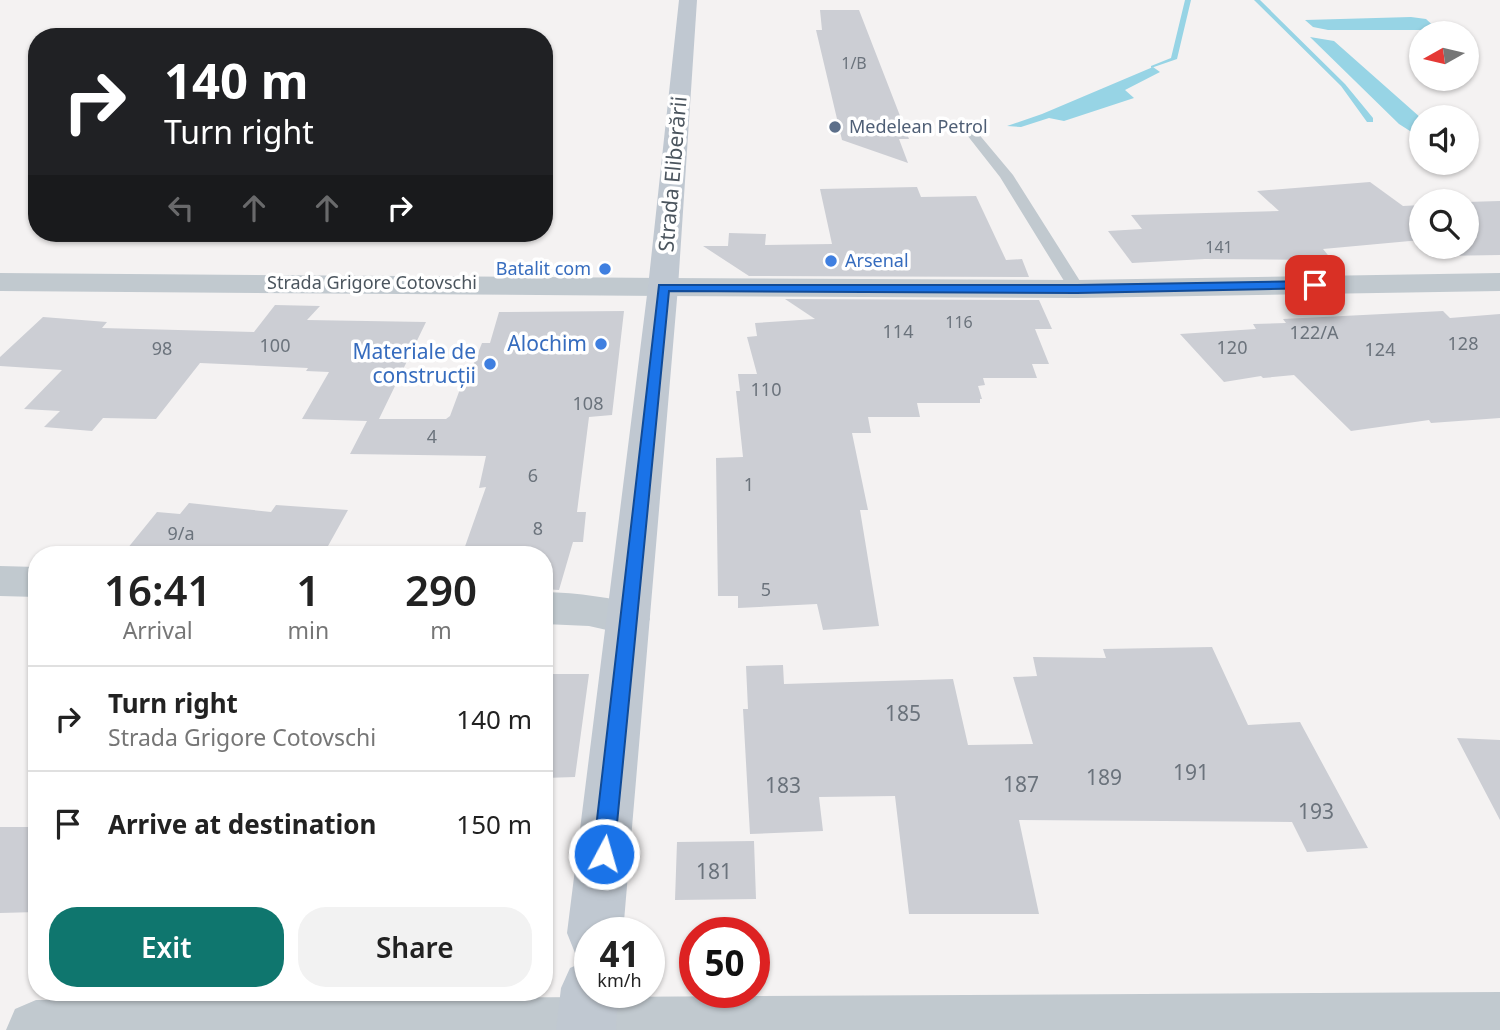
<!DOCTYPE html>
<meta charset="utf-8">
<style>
body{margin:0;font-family:"Noto Sans",sans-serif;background:#f2f2f2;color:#222;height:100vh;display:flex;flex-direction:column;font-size:26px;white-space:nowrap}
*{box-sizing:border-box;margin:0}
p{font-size:23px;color:#767676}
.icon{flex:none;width:38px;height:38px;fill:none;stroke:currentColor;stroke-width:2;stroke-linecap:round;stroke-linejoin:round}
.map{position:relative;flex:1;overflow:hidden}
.panel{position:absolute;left:28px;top:546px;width:525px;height:455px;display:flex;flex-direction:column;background:#fff;border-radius:28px;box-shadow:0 2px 5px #0004}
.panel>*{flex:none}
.banner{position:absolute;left:28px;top:28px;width:525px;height:214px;border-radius:28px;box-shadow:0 2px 5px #0004;background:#202124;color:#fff;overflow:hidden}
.needle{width:46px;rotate:262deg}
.fabs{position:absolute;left:1409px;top:21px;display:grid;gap:14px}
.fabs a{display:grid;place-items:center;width:70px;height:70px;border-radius:50%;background:#fff;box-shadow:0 2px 5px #0004;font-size:35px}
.speed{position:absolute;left:574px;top:917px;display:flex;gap:14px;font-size:35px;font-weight:700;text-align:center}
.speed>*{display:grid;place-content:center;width:91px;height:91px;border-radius:50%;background:#fff;box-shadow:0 2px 5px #0004;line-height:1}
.speed small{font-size:18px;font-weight:400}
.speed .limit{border:10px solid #d22;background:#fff;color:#111}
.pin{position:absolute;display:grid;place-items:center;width:60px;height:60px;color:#fff;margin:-30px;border-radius:14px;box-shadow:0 4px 10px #0006}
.me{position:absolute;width:77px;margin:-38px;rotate:6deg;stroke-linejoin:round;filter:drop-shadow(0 0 5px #0008)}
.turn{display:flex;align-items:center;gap:24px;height:147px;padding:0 21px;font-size:32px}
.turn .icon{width:91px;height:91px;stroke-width:2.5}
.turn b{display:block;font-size:49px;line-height:60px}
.lanes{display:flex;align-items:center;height:66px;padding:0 21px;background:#0003;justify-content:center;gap:35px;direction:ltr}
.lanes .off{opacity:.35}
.eta{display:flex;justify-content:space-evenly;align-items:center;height:119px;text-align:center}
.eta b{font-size:42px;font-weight:600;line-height:49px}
.button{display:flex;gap:14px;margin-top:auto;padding:14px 21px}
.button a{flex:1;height:80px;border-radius:28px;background:#0f766e;color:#fff;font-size:28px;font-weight:600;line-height:80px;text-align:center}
.button a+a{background:#f2f2f2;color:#222}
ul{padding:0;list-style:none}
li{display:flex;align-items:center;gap:21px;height:105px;padding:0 21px;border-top:2px solid #e0e0e0}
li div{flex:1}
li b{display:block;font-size:26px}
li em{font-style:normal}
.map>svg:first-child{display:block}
</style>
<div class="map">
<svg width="1500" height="1030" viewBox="0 0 1500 1030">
<rect width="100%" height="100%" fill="#f4f2f2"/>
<!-- water -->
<path fill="#97d4e5" d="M1411 17 1426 19 1438 30H1328L1313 27 1305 20Z
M1310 37 1334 41 1421 118V134L1410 131 1399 124Z
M1153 67 1160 72 1125 90 1134 98 1064 121 1049 118 1021 127 1007 126 1042 114Z"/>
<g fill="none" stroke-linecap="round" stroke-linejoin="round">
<!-- stream -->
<path fill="#97d4e5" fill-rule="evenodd" d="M1185 0H1191L1177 59 1151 68V66L1171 58Z
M1254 0H1260L1345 84 1373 118V122H1367L1341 86Z"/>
</g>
<!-- building -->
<path fill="#ccced4" d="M820 10H859L909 139H899L908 163 842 140 816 30H822Z
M1370 182 1403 206 1421 205V240L1323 249 1332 260 1205 259 1132 263 1108 231 1142 229 1131 215 1279 211 1257 191Z
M917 187 921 197 976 196 1006 260 1022 259 1029 277 749 276 703 246H728L729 233 766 234 765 245 832 244 820 189Z
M1500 201V255L1438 256 1428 247H1466V202Z
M785 299 1039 300 1052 329H1035L1049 364H1032L1037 378H983L985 385 978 386 982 399H980V403H917L920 417H868L871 433H852L868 510H860L879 626 823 630 817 604 738 608V596H718L716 458 743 457 736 391H740L738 374H757L747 337 757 336 755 323 815 319Z
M275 305 320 306 307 320 426 322 379 419H446L450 416 466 373H470L482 343H490L499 312 624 311 612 415 589 417 577 512H586L583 542H573L559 590 544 589V555H462L486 487 479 488 486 456 350 454 367 421 302 419 329 372 306 371 308 368 200 363 156 419 103 418 92 431 44 427 60 411 24 409 62 370 0 366V357L43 317 107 322 102 328 254 332Z
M1443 311 1450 318 1500 314V418L1431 423 1429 420 1351 431 1294 375 1263 378 1261 376 1224 382 1180 334 1256 329 1253 324 1286 323 1283 319Z
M189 503 271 512 276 505 348 510 323 555H178L127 549 157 512 180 514Z
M1212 647 1248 725 1300 722 1368 848 1307 852 1292 822 1019 820 1039 914H909L895 796 819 797 823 831 750 834 743 709H748L746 666 783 665 784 684 953 679 968 745 1033 744 1013 677 1037 676 1033 657 1106 658 1103 649Z
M544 674H589L575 777 544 778Z
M1457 738 1500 740V820Z
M0 827H37V912L0 913Z
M754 841 756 899 675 900 677 842Z"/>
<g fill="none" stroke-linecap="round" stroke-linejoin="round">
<!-- service -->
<path fill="#c1c9cf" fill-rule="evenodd" d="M973 131 977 132 1013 175 1085 289 1083 292 1077 294 1069 289 1000 177 967 135Z"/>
<!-- minor -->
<path fill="#c1c9cf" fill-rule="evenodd" d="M0 273 663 278 673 281 678 287 673 293 663 296 0 291Z
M0 566 37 567V597L0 596Z
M544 592C579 593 611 597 644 607L650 619 644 631 629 635 589 626 544 624Z
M1500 992V1030H6L15 1009 36 1000Z"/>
<!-- tertiary -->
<path fill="#c1c9cf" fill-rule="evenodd" d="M1500 273V291L1077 298 663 296 653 293 648 287 653 281 663 278 1077 280Z"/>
<!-- secondary -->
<path fill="#c0c8d1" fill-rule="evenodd" d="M679 0H697L678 287 623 933H590V959L575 953 567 933 648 287Z
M590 959V992H618L616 1030H556L561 988 570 968Z"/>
</g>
<!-- route -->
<path fill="#1a73e8" stroke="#114b97" stroke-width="2" d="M1315 281 1321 285 1319 288 1077 293 669 291 614 854 611 862 604 865 596 862 593 854 659 285H1077Z"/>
<!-- markers -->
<circle fill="#5c6f8a" stroke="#fff" stroke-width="2.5" cx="835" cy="127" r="7"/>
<g fill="#3f7fe0" stroke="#fff" stroke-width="2.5">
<circle cx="831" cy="261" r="7"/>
<circle cx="605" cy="269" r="7"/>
<circle cx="601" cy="344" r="7"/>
<circle cx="490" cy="364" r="7"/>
</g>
<g text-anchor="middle" stroke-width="7" stroke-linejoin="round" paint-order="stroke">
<!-- far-number labels -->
<g font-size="16" fill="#6b737c">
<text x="854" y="69">1/B</text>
<text x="1219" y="253">141</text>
<text x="959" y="328">116</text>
</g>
<!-- far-service labels -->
<g font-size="18" fill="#4e5e75" stroke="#fff" text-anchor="start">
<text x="849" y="133">Medelean Petrol</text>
</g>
<!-- far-shop labels -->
<g font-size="18" fill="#366cbe" stroke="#fff" text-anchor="start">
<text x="845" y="267">Arsenal</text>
<text x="591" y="275" text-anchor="end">Batalit com</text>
</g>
<!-- far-street labels -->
<g font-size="18" fill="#4b555e" stroke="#fff">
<text x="372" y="289">Strada Grigore Cotovschi</text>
</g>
<!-- number labels -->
<g font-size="18" fill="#6b737c">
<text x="898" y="338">114</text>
<text x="1314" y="339">122/A</text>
<text x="1463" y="350">128</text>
<text x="275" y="352">100</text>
<text x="1232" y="354">120</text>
<text x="162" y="355">98</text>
<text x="1380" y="356">124</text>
<text x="766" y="396">110</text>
<text x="588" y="410">108</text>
<text x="432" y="443">4</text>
<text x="533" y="482">6</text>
<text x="749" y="491">1</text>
<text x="538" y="535">8</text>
<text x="181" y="540">9/a</text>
<text x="766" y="596">5</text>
</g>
<!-- street labels -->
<g font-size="21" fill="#4b555e" stroke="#fff">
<text transform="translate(673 174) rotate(-85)" y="7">Strada Eliberării</text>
</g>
<!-- shop labels -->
<g font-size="21" fill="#366cbe" stroke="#fff" text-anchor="end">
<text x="587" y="351">Alochim</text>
<text x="476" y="359">Materiale de<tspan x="476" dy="24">construcții</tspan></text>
</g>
<!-- near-number labels -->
<g font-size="21" fill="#6b737c">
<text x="903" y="721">185</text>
<text x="1191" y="780">191</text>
<text x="1104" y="785">189</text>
<text x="1021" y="792">187</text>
<text x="783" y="793">183</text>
<text x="1316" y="819">193</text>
<text x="714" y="879">181</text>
</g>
</g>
</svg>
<div class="fabs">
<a><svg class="needle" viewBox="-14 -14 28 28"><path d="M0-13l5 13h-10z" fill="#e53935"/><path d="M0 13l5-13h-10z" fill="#767676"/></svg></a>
<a><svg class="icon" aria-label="sound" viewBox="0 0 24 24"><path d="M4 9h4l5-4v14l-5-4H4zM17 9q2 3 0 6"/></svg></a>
<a><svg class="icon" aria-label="search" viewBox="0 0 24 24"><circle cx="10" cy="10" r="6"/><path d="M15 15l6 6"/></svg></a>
</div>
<div class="speed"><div>41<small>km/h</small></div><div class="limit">50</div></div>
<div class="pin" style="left:1315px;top:285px;background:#d93025"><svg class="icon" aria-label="arrive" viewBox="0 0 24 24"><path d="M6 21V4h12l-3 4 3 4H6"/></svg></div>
<svg class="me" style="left:604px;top:854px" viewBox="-20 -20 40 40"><circle r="17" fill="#1a73e8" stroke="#fff" stroke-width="3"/><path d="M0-11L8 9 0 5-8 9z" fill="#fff"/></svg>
<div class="banner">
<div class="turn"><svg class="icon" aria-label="right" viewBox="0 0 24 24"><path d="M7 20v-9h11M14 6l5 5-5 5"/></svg><div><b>140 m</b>Turn right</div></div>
<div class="lanes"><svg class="icon off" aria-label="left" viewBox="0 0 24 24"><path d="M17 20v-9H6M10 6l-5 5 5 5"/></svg><svg class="icon off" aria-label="ahead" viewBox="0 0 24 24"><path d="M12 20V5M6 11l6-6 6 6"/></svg><svg class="icon off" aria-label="ahead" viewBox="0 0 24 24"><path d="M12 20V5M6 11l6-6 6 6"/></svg><svg class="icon" aria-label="right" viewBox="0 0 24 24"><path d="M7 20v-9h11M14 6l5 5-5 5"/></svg></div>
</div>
<section class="panel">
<div class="eta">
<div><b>16:41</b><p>Arrival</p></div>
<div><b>1</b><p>min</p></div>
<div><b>290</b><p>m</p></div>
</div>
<ul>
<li><svg class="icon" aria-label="right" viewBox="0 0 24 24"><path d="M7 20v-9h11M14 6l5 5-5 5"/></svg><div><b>Turn right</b><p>Strada Grigore Cotovschi</p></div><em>140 m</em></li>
<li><svg class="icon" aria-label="arrive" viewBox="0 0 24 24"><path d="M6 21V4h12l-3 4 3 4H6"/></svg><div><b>Arrive at destination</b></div><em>150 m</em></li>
</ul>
<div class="button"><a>Exit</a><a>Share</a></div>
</section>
</div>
